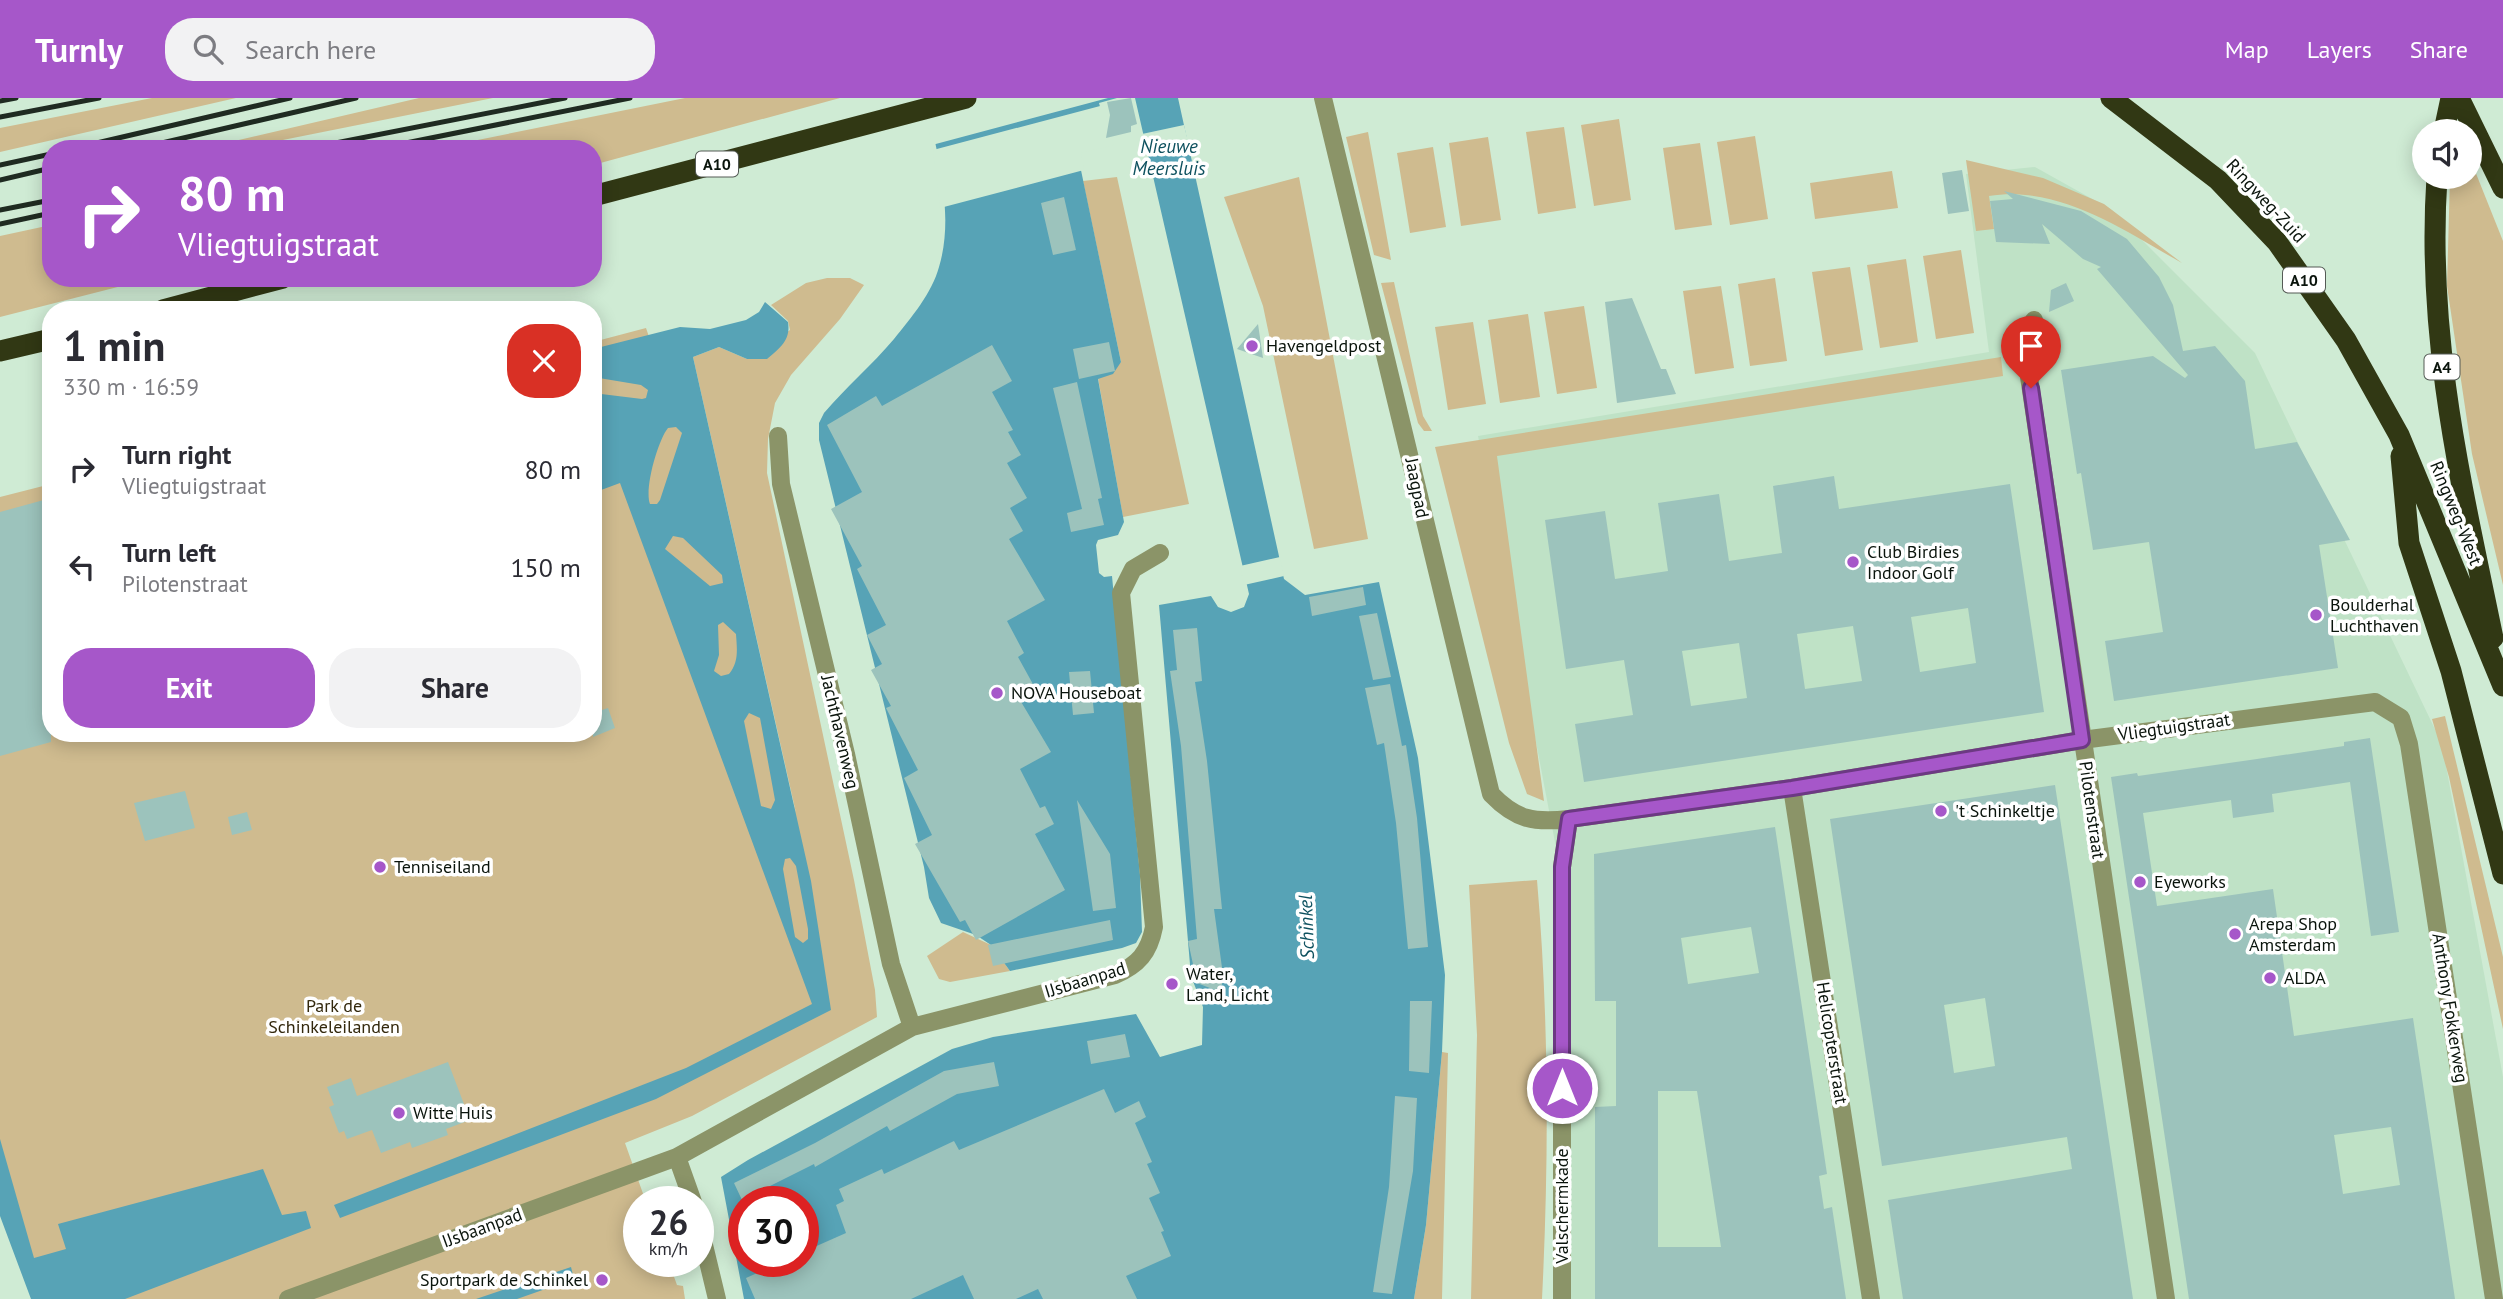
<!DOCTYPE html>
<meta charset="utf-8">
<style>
body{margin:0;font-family:"PT Sans",sans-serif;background:#f2f2f3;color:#2b2b33;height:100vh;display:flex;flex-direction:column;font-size:26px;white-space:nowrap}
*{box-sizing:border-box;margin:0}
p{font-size:23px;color:#7c7c81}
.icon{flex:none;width:38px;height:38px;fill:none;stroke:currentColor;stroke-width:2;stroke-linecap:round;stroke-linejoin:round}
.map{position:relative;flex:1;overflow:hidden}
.sheet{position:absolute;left:42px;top:203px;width:560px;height:441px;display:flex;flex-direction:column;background:#fff;border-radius:28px;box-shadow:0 4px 18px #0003}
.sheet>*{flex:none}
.top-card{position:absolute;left:42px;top:42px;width:560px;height:147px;border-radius:28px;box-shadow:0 4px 18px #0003;background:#a657c9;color:#fff;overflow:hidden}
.buttons{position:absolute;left:2412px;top:21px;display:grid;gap:14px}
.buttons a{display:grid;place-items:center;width:70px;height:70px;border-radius:50%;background:#fff;box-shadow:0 4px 18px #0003;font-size:35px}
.speed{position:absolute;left:623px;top:1088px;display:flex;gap:14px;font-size:35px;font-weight:700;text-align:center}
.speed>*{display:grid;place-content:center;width:91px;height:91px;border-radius:50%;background:#fff;box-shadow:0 4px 18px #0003;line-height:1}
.speed small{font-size:18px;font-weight:400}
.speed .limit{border:10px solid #d22;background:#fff;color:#111}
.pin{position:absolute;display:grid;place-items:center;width:60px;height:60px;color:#fff;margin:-72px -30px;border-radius:50% 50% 50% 0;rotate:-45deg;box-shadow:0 0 7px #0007}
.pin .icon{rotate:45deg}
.me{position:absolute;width:77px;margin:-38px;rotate:0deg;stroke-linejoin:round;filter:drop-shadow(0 0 5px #0008)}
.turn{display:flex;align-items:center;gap:24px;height:147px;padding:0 21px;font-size:32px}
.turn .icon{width:91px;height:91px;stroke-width:2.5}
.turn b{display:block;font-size:49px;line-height:60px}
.round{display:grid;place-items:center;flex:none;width:74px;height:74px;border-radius:28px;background:#f2f2f3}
.summary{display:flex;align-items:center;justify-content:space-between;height:119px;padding:0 21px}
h1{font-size:42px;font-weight:700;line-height:52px}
.button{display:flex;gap:14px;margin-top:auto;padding:14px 21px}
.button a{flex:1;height:80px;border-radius:28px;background:#a657c9;color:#fff;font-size:28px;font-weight:700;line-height:80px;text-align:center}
.button a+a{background:#f2f2f3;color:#2b2b33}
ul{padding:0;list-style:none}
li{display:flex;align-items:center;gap:21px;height:98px;padding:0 21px}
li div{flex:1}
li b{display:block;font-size:26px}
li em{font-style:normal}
header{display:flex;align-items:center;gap:42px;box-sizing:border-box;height:98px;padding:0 35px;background:#a657c9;color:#fff}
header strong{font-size:33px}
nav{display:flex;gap:38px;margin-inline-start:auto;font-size:24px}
.search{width:490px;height:63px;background:#f2f2f3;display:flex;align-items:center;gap:18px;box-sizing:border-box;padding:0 24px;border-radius:28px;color:#7c7c81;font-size:26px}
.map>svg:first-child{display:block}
</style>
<header>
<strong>Turnly</strong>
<div class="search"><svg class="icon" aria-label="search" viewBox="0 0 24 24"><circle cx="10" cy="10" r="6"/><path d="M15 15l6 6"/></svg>Search here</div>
<nav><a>Map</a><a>Layers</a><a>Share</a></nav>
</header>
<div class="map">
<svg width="2503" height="1201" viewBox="0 0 2503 1201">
<rect width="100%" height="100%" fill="#cfebd4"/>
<!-- built -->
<path fill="#bfe2c6" d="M2035 69 2112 112 2255 255 2442 646 2503 979V1201H1567L1565 797 1478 338 1989 254 1966 76Z"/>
<!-- green -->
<path fill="#cfbb8f" d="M152 0H236L0 54V30Z
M419 0H493L238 51H200Z
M685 0H840L593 67V51H433Z
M1619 21 1631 102 1594 108 1581 27Z
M1564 29 1576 110 1538 116 1526 34Z
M1368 34 1391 162 1374 157 1346 39Z
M1755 38 1768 121 1730 127 1717 44Z
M1488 39 1501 122 1461 128 1449 45Z
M1700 45 1712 127 1675 132 1663 50Z
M1433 49 1446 129 1410 135 1397 55Z
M2469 58 2503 143V487L2472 356 2447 188 2450 79H2469Z
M1966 62 2043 80 2104 106 2182 165C2123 132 2060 87 1989 98L1994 131 1976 133Z
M1892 73 1898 110 1815 121 1810 85Z
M1117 79 1189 406 1123 419 1098 280 1121 264 1083 83Z
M1299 79 1368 441 1314 451 1263 208 1224 99Z
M51 127V180H153L0 219V138Z
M1961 152 1974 235 1936 241 1923 158Z
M1906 161 1918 244 1880 250 1867 167Z
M1850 169 1863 252 1825 258 1812 174Z
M827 180H850L864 187 840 221 791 277 775 305 768 341 767 375 854 782 875 892 877 919 692 1018 625 1045 646 1104 672 1094 676 1104H639V1164L698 1163 700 1167 673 1176 677 1187 683 1188 685 1201H40L0 1085V399L51 386V635H593V244L646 230 682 335 796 715 693 259 719 249 747 261 790 232 788 223 771 207 806 185Z
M1775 180 1787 263 1750 268 1738 186Z
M1394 184 1423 318 1432 333H1424L1418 325 1381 185Z
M1721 188 1734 270 1695 276 1683 193Z
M1584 208 1597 290 1557 296 1544 214Z
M1528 216 1540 299 1500 305 1488 222Z
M1473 224 1486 306 1448 312 1435 229Z
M2001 259 2003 278 1497 358 1544 703 1527 696 1509 645 1435 349Z
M2445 618 2503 859V931L2449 679 2432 621Z
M1537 782C1549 921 1549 1061 1542 1201H1471L1477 937 1469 787Z
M963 834 991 847 1010 873 950 884 939 881 927 858Z
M1442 954 1448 955 1442 1201H1414L1426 1127Z"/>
<!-- water -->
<path fill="#57a3b6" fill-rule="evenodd" d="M925 0H1117L1099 5 1110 45 1077 53 1121 264 1113 276 1098 281 1124 424 1118 437 1098 442 1096 447 1099 475 1104 479 1112 478 1140 777 1142 834 1136 845 1122 850 1010 873 991 847 976 837 941 825 929 800 924 769 819 342V325L824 315C846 289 872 267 894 241 911 220 932 195 939 169 955 116 937 53 925 0Z
M1135 0H1178L1284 481 1305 497 1379 484 1418 660 1445 877 1442 954 1426 1127 1414 1201H744L721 1079 748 1062 952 951 993 939 1136 916 1160 959 1202 947 1203 909 1191 878 1159 507 1211 498 1218 509 1231 514 1244 509 1249 496ZM744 1104H803V1164H744Z
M765 204 788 224C791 242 780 250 767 261H747L719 249 693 259 811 783 831 912 656 1001 340 1120 334 1107 686 970 812 906 620 385 593 395V295L642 301 646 300 648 292 641 287 593 279V251L680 229 710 231 746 222 759 214ZM676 329 682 335 660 402 657 406H650C644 391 658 342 668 330ZM673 438 683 440 722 477 723 485 710 488 665 451ZM723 524 736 536C737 551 739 564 729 576L721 578 714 573 719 557 718 527ZM749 615 760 620 775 702 771 711 761 708 744 623ZM790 760 796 768 808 831V841L803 845 795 839 783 771 785 761Z
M0 1041 34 1160 66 1151 58 1126 263 1071 282 1117 306 1113 311 1130 125 1201H31L0 1118Z
M571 1169 574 1181 517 1201H476Z"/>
<!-- pier -->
<path fill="#cfebd4" d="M922 0H1108L932 47Z
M1119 3 1104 7 1114 47 1081 55 1084 72 940 110 933 52Z
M1184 27 1188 43 1146 53 1142 36Z
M1280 459 1284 478 1244 487 1240 468Z"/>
<!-- building -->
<path fill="#9cc3bc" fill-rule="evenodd" d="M1131 0 1137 26 1131 28V34L1106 40 1110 17 1107 4Z
M1962 72 1969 113 1948 116 1942 75Z
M2004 93 2081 113 2127 141 2159 179 2173 207 2183 253 2215 248 2245 283 2255 351 2297 344 2350 442 2319 447 2338 570 2114 603 2105 543 2163 534 2149 444 2093 452 2081 375 2077 376 2061 272 2153 258 2185 280 2188 277 2097 171 2101 169 2083 161 2042 126 2050 146 1996 144 1990 103 2013 101Z
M1064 99 1076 152 1053 157 1041 105Z
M2066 185 2074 203 2049 214 2051 192Z
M1632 200 1661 271H1666L1676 296 1617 305 1605 204Z
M1258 226 1263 260 1237 251Z
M1109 244 1115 273 1079 281 1073 251Z
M992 247 1012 283 992 294 1013 332 1008 334 1021 357 1007 365 1027 400 1010 410 1023 433 1009 441 1045 502 1007 523 1024 555 1018 559 1034 588 1017 597 1051 654 1020 671 1040 710 1045 708 1054 726 1035 736 1065 792 976 842 965 822 960 824 915 746 932 737 904 680 918 672 886 610 891 608 871 572 882 566 867 537 886 527 857 471 862 468 831 411 862 394 827 327 876 298 882 308Z
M1077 284 1102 400 1098 401 1104 427 1071 434 1067 415 1082 411 1053 290Z
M1834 378 1839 411 2010 386 2044 614 1584 684 1575 626 1633 617 1624 562 1566 571 1545 422 1605 413 1615 481 1668 473 1658 405 1719 396 1729 463 1782 455 1773 388ZM1968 510 1976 565 1920 574 1911 519ZM1853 528 1862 583 1805 591 1797 536ZM1739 545 1747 600 1691 608 1682 553Z
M51 400V644L0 658V414Z
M1363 489 1366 507 1312 518 1309 499Z
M1377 515 1391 579 1373 582 1359 518Z
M1197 530 1202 583 1195 584 1207 663 1222 811H1214L1223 877 1222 887 1215 892 1197 885 1188 843 1197 841 1181 648 1170 573 1177 572 1173 532Z
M1090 573 1094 615 1073 617 1069 574Z
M1390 586 1402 648 1406 647 1417 720 1428 849 1408 851 1396 725 1384 645 1377 647 1365 590Z
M608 610 615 630 593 639V615Z
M2370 640 2399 834 2371 838 2350 684 2272 696 2274 714 2233 720 2231 702 2143 715 2157 808 2273 791 2294 938 2413 920 2455 1201H2189L2111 679 2137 675 2138 678 2257 661 2344 648V644ZM2391 1029 2400 1087 2343 1096 2334 1037Z
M2055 687 2133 1201H1903L1888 1102 2072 1071 2067 1039 1882 1068 1830 721ZM1985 900 1995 968 1954 975 1944 907Z
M185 693 195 730 145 743 134 705Z
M1077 702 1110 756 1116 810 1093 813Z
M247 714 252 732 232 737 228 719Z
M1775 729 1827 1076 1819 1078 1824 1111 1832 1109 1846 1201H1595V1009L1616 1008V903H1595L1594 756ZM1751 829 1759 875 1688 886 1681 840ZM1658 993H1697L1721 1149H1658Z
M1110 822 1113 842 993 868 988 847Z
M1410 903H1432L1429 975 1409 973Z
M1125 936 1130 959 1091 966 1087 943Z
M448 964 470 1022 446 1031 448 1037 412 1050 410 1044 381 1055 372 1032 347 1041 344 1033 339 1035 329 1009 334 1007 327 989 351 980 357 998Z
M994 964 999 988 957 996 890 1033 887 1028 815 1069 814 1066 742 1102 734 1085 815 1045 944 973Z
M1104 991 1115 1015 1139 1003 1146 1019 1135 1025 1152 1064 1147 1066 1160 1095 1149 1100 1164 1133 1161 1134 1171 1158 1126 1178 1137 1201H1043L1038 1191 1016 1201H974L963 1177 911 1201H755L746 1180 782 1164H803V1154L846 1135 836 1107 844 1103 839 1091 882 1071 884 1076 954 1043 959 1052Z
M1395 998 1417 1000 1413 1073 1392 1196 1373 1194 1389 1089Z"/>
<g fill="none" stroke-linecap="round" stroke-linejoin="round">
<!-- minor -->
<path stroke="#8b9468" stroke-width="18" d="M1323 0 1491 696C1516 722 1534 725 1569 721L1792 690 2082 642 2375 604 2401 620 2409 646 2494 1201
M2034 222 2028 272 2166 1201
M778 338 781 386 846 656 891 866 912 929
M1792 690 1871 1201
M677 1059 693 1104
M698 1122 717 1201
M288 1201 677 1059 912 929 1115 877C1138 867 1149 855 1154 829L1121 495 1133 471 1160 455
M1562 1201V769L1569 721"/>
<!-- motorway -->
<path stroke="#313814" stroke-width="21" d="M2111 0 2218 82 2277 144 2346 242 2399 337 2503 588
M2459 0 2503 90
M2444 33 2451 0
M2437 79C2426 240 2461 384 2493 540
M593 98 966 0
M163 212 283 180
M0 253 51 241
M2401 358 2409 445 2451 573 2503 776"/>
<!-- rail -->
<path stroke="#1f2b21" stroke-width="5" d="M0 3 16 0
M0 19 99 0
M71 51 290 0
M136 51 356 0
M305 51 565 0
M376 51 630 0
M0 67 51 56
M0 82 51 70
M0 112 51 102
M0 126 51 115"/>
</g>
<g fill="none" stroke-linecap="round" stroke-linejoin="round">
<!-- route casing -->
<g stroke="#6c3983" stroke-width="18">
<path id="route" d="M1562 990V769L1569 721 1792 690 2082 642 2031 290"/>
</g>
<!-- route -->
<use href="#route" stroke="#a657c9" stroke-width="12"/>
</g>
<!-- markers -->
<g fill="#a657c9" stroke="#fff" stroke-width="2.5">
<circle cx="1252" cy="248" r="7"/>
<circle cx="1853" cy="464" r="7"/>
<circle cx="2316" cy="517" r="7"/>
<circle cx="997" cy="595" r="7"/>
<circle cx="1941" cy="713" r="7"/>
<circle cx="380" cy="769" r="7"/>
<circle cx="2140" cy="784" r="7"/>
<circle cx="2235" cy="836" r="7"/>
<circle cx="2270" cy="880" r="7"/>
<circle cx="1172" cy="886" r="7"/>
<circle cx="399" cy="1015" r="7"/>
<circle cx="602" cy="1182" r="7"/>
</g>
<g text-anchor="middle" stroke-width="7" stroke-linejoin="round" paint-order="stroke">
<!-- shield labels -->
<g fill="#fff" stroke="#545a55" stroke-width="2">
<rect x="696" y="53.5" width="42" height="25" rx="5"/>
<rect x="2283" y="169.5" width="42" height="25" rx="5"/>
<rect x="2424.5" y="256.5" width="35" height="25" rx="5"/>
</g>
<g font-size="16" font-weight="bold" fill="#0a140c">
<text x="717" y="72">A10</text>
<text x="2304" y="188">A10</text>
<text x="2442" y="275">A4</text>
</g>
<!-- street labels -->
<g font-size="18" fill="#0a140c" stroke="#fff">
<text transform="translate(2266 103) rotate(47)" y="6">Ringweg-Zuid</text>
<text transform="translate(1417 390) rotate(79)" y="6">Jaagpad</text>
<text transform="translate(2456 415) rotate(68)" y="6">Ringweg-West</text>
<text transform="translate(2174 629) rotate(-8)" y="6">Vliegtuigstraat</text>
<text transform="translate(840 634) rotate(77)" y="6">Jachthavenweg</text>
<text transform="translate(2092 712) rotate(82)" y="6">Pilotenstraat</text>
<text transform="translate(1085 882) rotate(-17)" y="6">IJsbaanpad</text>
<text transform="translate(2450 910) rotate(81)" y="6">Anthony Fokkerweg</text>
<text transform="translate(1832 945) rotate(81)" y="6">Helicopterstraat</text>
<text transform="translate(1562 1108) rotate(-90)" y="6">Valschermkade</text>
<text transform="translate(482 1130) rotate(-20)" y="6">IJsbaanpad</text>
</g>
<!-- poi labels -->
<g font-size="18" fill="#0a140c" stroke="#fff" text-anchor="start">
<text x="1266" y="254">Havengeldpost</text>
<text x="1867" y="460">Club Birdies<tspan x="1867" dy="21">Indoor Golf</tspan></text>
<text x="2330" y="513">Boulderhal<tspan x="2330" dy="21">Luchthaven</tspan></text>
<text x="1011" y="601">NOVA Houseboat</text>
<text x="1955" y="719">'t Schinkeltje</text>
<text x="394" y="775">Tenniseiland</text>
<text x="2154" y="790">Eyeworks</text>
<text x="2249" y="832">Arepa Shop<tspan x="2249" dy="21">Amsterdam</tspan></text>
<text x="1186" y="882">Water,<tspan x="1186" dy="21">Land, Licht</tspan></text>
<text x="2284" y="886">ALDA</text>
<text x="413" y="1021">Witte Huis</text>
<text x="588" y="1188" text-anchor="end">Sportpark de Schinkel</text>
</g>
<!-- park labels -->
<g font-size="18" fill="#33280d" stroke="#fff">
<text x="334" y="914">Park de<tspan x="334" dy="21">Schinkeleilanden</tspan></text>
</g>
<!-- water labels -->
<g font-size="19" font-style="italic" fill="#0e515f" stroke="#fff">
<text x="1169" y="55">Nieuwe<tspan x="1169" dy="22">Meersluis</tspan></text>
<text transform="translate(1306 829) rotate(-92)" y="7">Schinkel</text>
</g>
</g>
</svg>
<div class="buttons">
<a><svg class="icon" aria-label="sound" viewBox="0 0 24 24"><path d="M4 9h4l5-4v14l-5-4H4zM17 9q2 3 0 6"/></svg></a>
</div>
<div class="speed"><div>26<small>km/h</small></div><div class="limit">30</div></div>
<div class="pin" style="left:2031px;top:290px;background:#d93025"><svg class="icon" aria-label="arrive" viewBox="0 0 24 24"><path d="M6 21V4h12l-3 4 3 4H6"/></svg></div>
<svg class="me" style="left:1562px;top:990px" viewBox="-20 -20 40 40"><circle r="17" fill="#a657c9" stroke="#fff" stroke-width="3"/><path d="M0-11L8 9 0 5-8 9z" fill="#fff"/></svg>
<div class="top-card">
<div class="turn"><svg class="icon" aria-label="right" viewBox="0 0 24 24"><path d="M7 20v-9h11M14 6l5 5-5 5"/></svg><div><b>80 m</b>Vliegtuigstraat</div></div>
</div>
<section class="sheet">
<div class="summary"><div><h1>1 min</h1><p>330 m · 16:59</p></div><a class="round" style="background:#d93025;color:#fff"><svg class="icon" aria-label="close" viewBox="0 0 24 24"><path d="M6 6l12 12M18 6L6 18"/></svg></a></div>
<ul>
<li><svg class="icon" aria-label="right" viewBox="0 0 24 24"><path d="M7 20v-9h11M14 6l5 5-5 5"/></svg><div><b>Turn right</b><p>Vliegtuigstraat</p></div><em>80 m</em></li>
<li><svg class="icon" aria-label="left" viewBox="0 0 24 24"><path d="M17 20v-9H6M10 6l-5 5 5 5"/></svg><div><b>Turn left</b><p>Pilotenstraat</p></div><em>150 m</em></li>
</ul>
<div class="button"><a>Exit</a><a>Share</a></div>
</section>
</div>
